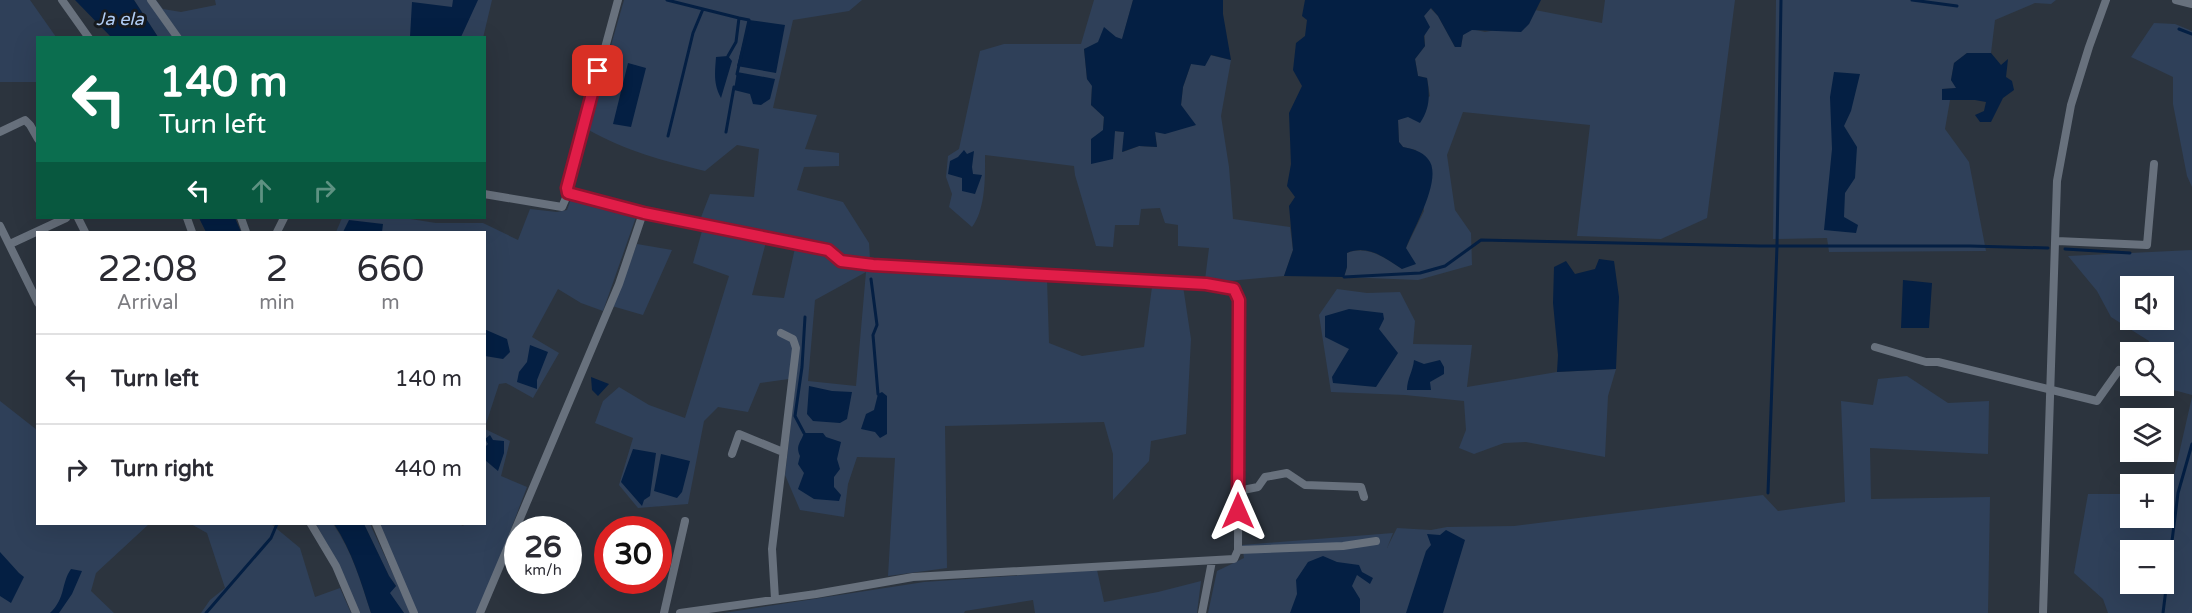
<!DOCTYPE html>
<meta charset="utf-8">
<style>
body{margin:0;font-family:"Varela Round",sans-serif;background:#f7f7f7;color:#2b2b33;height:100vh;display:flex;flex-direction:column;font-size:22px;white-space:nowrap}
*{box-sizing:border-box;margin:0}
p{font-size:20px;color:#7c7c81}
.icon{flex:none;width:33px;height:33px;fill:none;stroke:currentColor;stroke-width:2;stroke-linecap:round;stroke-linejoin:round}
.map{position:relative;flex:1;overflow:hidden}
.sheet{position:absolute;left:36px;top:231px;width:450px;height:294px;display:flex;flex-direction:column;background:#fff;border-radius:0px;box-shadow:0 6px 24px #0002}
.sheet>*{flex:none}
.guide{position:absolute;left:36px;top:36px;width:450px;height:183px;border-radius:0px;box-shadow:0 6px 24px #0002;background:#0b6e4f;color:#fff;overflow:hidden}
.fabs{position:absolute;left:2120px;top:276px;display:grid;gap:12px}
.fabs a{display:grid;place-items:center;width:54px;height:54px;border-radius:0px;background:#fff;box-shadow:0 6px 24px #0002;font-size:30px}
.speed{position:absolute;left:504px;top:516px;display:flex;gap:12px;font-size:30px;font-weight:700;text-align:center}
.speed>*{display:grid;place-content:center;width:78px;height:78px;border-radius:50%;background:#fff;box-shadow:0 6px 24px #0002;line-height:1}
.speed small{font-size:15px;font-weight:400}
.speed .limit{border:9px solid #d22;background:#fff;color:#111}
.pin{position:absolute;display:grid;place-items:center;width:51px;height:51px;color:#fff;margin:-26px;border-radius:12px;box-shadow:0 3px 9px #0006}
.me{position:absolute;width:66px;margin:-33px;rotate:0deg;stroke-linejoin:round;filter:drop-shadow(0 0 4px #0008)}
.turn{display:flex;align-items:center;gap:21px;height:126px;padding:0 24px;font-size:27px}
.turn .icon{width:78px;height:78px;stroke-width:2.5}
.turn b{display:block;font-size:42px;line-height:51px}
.lanes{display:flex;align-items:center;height:57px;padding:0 24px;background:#0003;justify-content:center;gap:30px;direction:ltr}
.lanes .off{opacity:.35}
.eta{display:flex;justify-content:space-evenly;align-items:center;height:102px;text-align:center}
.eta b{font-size:36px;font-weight:600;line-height:42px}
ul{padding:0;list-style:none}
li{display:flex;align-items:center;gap:18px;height:90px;padding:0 24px;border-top:2px solid #e1e1e2}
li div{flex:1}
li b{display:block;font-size:22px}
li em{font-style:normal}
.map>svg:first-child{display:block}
</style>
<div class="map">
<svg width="2192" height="613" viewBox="0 0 2192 613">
<rect width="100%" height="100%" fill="#2c343e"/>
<!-- green -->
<path fill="#2f4059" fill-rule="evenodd" d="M0 0H30L56 37 38 38 37 82H0Z
M134 0H156L163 9 181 12 216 5 215 0H492L483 38 158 37Z
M624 0H862L849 11 793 20 773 108 817 115 805 149 839 153V166L804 167 797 190 843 202 869 243 870 259 842 255 828 243 700 220 710 194 754 197 759 149 737 145 705 171C661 160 628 152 587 129Z
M1094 0H1133L1122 40 1116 37 1084 49 1087 79 1092 85 1091 105 1104 117 1103 130 1124 132 1123 152 1139 146 1157 147 1155 132 1195 125 1181 105 1183 87 1191 64 1210 55 1231 60 1221 116 1229 167 1233 219 1290 227 1293 250 1284 276 1228 281 1205 280 1209 248 1178 246V225L1165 223 1160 208 1141 209 1139 225H1115L1113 247 1096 246 1075 175 1074 166 985 155C985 177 986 208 972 227L949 207 952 194 946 177 948 156 959 149 980 51 1004 44H1081Z
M1605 0H1735L1707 218 1661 239 1577 236 1590 125 1463 112 1447 155 1455 210 1471 233 1472 265 1418 280 1344 277 1347 267V253C1368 245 1385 258 1402 269L1406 248 1424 211 1416 150 1403 147 1399 142 1398 120 1408 116 1430 96 1427 78 1418 76 1415 59 1425 46 1424 16 1430 8 1438 16 1455 47H1461L1463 35 1472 29 1485 32 1529 24 1535 10 1602 23Z
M1776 0H2056L2051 4 2035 3 1995 20 1991 53H1967L1954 63 1951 80 1957 88 1942 89V100H1950L1945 129 1969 162 1986 251 1829 252 1827 238 1773 239Z
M2154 23 2175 24 2192 31V187L2187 176 2173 104V77L2131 57Z
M571 199 636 217 603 311 581 303 558 289 532 337 559 353 533 398 506 383 499 384 485 427 484 232H336L342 218H404L436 223H483L518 240 530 209 557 212 567 210Z
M702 231 766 242 752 295 784 298 795 248 829 257 839 266 865 267 866 271 1047 279 1049 343 1082 356 1144 347 1152 287 1183 286 1191 339 1186 434 1151 441 1149 461 1113 500V454L1104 422 945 426 947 568 888 576 895 458 857 457 848 484 844 517 800 510 785 475 796 378 760 383 748 412 718 407 704 421 688 504 638 508 619 485 633 438 595 423 603 401 619 387 649 405 685 418 729 276 693 263ZM866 272 856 386 808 381 815 300Z
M637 244 672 250 643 315 612 306Z
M2192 250V395L2159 386H2163V352H2147L2149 341 2111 317 2097 291 2068 256ZM2130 286H2163V320H2130Z
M1337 289 1367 293 1400 292 1415 321 1413 344 1472 345 1467 387 1557 372 1616 369 1608 396 1605 457 1526 442 1504 443 1474 454 1459 448 1466 430 1464 401 1405 395 1331 392 1319 315Z
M1907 376 1948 403 1989 401 1988 454 1870 448 1871 499 1990 497 1988 613H1208L1217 571 1244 558 1242 545 1393 533 1387 548 1397 528 1431 530 1447 527 1514 526 1763 495 1778 511 1845 502 1841 401 1873 405 1878 379Z
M2192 397V613H2108L2103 599 2074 573 2088 494H2130V518H2163V494L2170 493ZM2130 550H2163V584H2130Z
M0 401 37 430 38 524H149L96 573 91 591 114 613H0Z
M485 429 510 441 501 476 527 487 479 613H417L379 524H459L463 526 465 524H484Z
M191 524H271L300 548 315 597 340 588 351 613H201L210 600 225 588 207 533Z
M316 524H333C352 551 361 582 371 613H359L344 576Z
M364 524H370L411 613H404L389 593 396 586 389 576Z
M1097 570 1104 602 1158 592 1201 581 1197 613H1035L1033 600 965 611 964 613H724L924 582Z"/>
<!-- water -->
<path fill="#041f43" d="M75 0H134L158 37H111Z
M453 0H478L461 37H410L412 2 452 7Z
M1133 0H1223V14L1231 60 1211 55 1205 66 1191 64 1183 87 1181 105 1196 125 1165 134 1155 132 1157 147 1139 146 1122 152 1124 132 1115 131 1113 159 1091 164V139L1103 130 1104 117 1091 105 1092 86 1087 79 1084 49 1098 42 1104 27 1116 37 1122 39Z
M1305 0H1541L1529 24 1521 32 1472 30 1463 35 1461 47H1455L1438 16 1431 8 1424 16 1430 27 1424 36 1425 46 1415 59 1418 76 1427 78C1430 96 1430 108 1420 123L1408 117 1398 120 1399 142 1403 147C1412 149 1422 151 1428 159 1444 177 1413 229 1406 248L1416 264 1402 269C1385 258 1368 244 1347 253V267L1344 277 1284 276 1293 250 1289 206 1295 197 1287 186 1291 164 1289 113 1302 86 1293 70 1296 43 1305 36 1307 20 1302 16Z
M749 20 785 25 776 73 737 66Z
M1967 53H1991L2001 65 2008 59 2006 77 2012 81 2014 90 2003 98 1991 122H1980L1975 115 1984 111 1986 102 1975 100H1942V89L1956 88 1951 80 1954 63Z
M728 56 732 61 721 98C713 84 715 72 716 57Z
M628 63 646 68 631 127 613 124Z
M737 72 775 79 770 99 761 105 753 104 750 94 734 90Z
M1834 72 1860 74 1851 111 1844 126 1857 147 1855 178 1845 193 1844 217 1858 225 1856 233 1824 230 1832 149 1830 97Z
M964 150 967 154 974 151 972 167 973 174 982 175 975 194 962 191V178L948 174 950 161 958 157Z
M199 218H235L241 232H206Z
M349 220 383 224 382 232H343Z
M1599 259 1614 261 1619 297 1616 369 1557 372 1558 355 1553 303 1554 267 1566 261 1575 274 1595 269Z
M1903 280 1932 283 1929 328H1901Z
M1349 309 1383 313 1384 319 1379 329 1398 353 1376 387 1333 383 1332 377 1349 349 1325 337V316Z
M484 329 507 339 510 352 503 359 485 356Z
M530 345 548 352 537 380V389L517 382 519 372 527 362Z
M1414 360 1424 364 1440 360 1444 367V374L1430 382 1431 390H1407C1407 379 1413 371 1414 360Z
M591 377 609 384 598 396 592 390Z
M809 386 832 391 852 392 847 419 840 423 813 421 807 414Z
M882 392 887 396V434L880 438 875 432 861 429 866 414 874 410 878 394Z
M804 433H823L826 437 841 442 837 459 840 469 834 477V487L841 495 839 501 814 499 798 489 804 473 798 464 800 456C795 446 801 442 804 433Z
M490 435 493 440 504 441V453L498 471 485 460V447L488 444 485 439Z
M633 449 656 453 650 496 644 500 642 506 621 482Z
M661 454 690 461 682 492 677 498 654 491Z
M334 524H364L389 576 396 586 390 593 404 613H371C361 582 352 551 334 524Z
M1446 530 1465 540 1443 613H1406L1426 551 1431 545 1427 534 1440 535Z
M0 552 19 573 24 577 11 603 0 596Z
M1323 556 1337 562 1359 565 1362 572 1373 578 1370 584 1357 575 1352 586 1360 599V613H1290L1297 594 1296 580 1308 562Z
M71 569 82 571 72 594 59 613H50C66 598 61 583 71 569Z"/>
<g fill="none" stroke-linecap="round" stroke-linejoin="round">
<!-- stream -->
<path stroke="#041f43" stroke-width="3" d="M667 0 739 18 736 42 728 56
M1912 0 1957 6
M2179 29 2192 34
M737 74 749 20 739 18
M726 132 734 87
M668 136 693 33 703 9
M2065 249 2130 253
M1344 277 1420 273 1445 266 1481 240 1760 246H1970L2048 248
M871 279 877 325 873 335 878 394
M804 433 795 416 802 367 805 317
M1768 493 1777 246 1781 0
M206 613 271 538 277 524
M2163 613 2178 493 2192 444"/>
<!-- minor -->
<path stroke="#68717d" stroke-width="8" d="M62 0 89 38
M151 0 178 38
M2176 0 2192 4
M0 132 25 120 30 125 38 139
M568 193 643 213 828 250 841 261 873 265 1219 285 1234 289 1239 300 1238 550 1234 559 913 577 816 594 680 613
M484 194 562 207 568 193 567 188 618 0
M78 218 85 232
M187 218 192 232
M241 218 246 232
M0 226 38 303
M277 232 284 218
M2057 241 2147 245 2154 164
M10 244 66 218
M1875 347 1926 362H1938L2097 401 2119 370
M732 454 739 434 783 452
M1238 491 1258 487 1265 477 1287 473 1305 485 1361 487 1364 497
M311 524 336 566 356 613
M376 524 414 613
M1238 550 1343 546 1376 541
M775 599 772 549 796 348 793 339 781 333
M480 613 619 284 643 213
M664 613 685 521
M1202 613 1212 561
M2043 613 2057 181 2071 105 2089 47 2106 0"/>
</g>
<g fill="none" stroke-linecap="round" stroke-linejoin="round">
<!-- route casing -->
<g stroke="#92132f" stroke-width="15">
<path id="route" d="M598 71 567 188 568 193 644 213 828 250 841 261 873 265 1206 284 1234 289 1239 300 1238 511"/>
</g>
<!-- route -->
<use href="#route" stroke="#e11d48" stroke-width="10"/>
</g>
<g text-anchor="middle" stroke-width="6" stroke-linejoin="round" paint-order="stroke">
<!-- water labels -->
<g font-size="18" font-style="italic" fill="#b1cdf4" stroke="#171b20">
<text x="120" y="25">Ja ela</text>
</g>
</g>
</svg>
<div class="fabs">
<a><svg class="icon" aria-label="sound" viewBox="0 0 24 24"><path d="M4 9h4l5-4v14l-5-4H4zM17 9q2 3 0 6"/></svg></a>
<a><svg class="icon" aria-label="search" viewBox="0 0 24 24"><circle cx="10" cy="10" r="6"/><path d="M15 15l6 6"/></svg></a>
<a><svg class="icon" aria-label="layers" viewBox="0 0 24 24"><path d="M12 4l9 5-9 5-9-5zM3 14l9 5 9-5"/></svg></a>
<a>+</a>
<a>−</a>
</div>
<div class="speed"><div>26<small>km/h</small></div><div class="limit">30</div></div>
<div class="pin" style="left:598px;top:71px;background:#d93025"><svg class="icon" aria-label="arrive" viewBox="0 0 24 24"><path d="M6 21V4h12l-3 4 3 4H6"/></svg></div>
<svg class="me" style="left:1238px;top:511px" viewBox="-20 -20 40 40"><path d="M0-17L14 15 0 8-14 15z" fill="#e11d48" stroke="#fff" stroke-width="4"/></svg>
<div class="guide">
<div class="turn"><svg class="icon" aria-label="left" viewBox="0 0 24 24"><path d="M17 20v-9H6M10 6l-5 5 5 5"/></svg><div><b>140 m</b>Turn left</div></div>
<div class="lanes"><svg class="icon" aria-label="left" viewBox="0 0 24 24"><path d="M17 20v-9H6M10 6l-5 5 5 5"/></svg><svg class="icon off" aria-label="ahead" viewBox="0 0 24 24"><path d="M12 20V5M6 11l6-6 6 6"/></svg><svg class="icon off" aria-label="right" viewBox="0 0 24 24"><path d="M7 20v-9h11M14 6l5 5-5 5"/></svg></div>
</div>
<section class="sheet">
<div class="eta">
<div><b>22:08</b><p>Arrival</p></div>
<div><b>2</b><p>min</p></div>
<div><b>660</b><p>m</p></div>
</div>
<ul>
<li><svg class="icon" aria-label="left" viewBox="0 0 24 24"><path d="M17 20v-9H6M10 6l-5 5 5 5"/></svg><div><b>Turn left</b></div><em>140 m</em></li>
<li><svg class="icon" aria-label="right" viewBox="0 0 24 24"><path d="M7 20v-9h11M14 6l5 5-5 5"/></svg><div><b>Turn right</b></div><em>440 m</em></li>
</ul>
</section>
</div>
